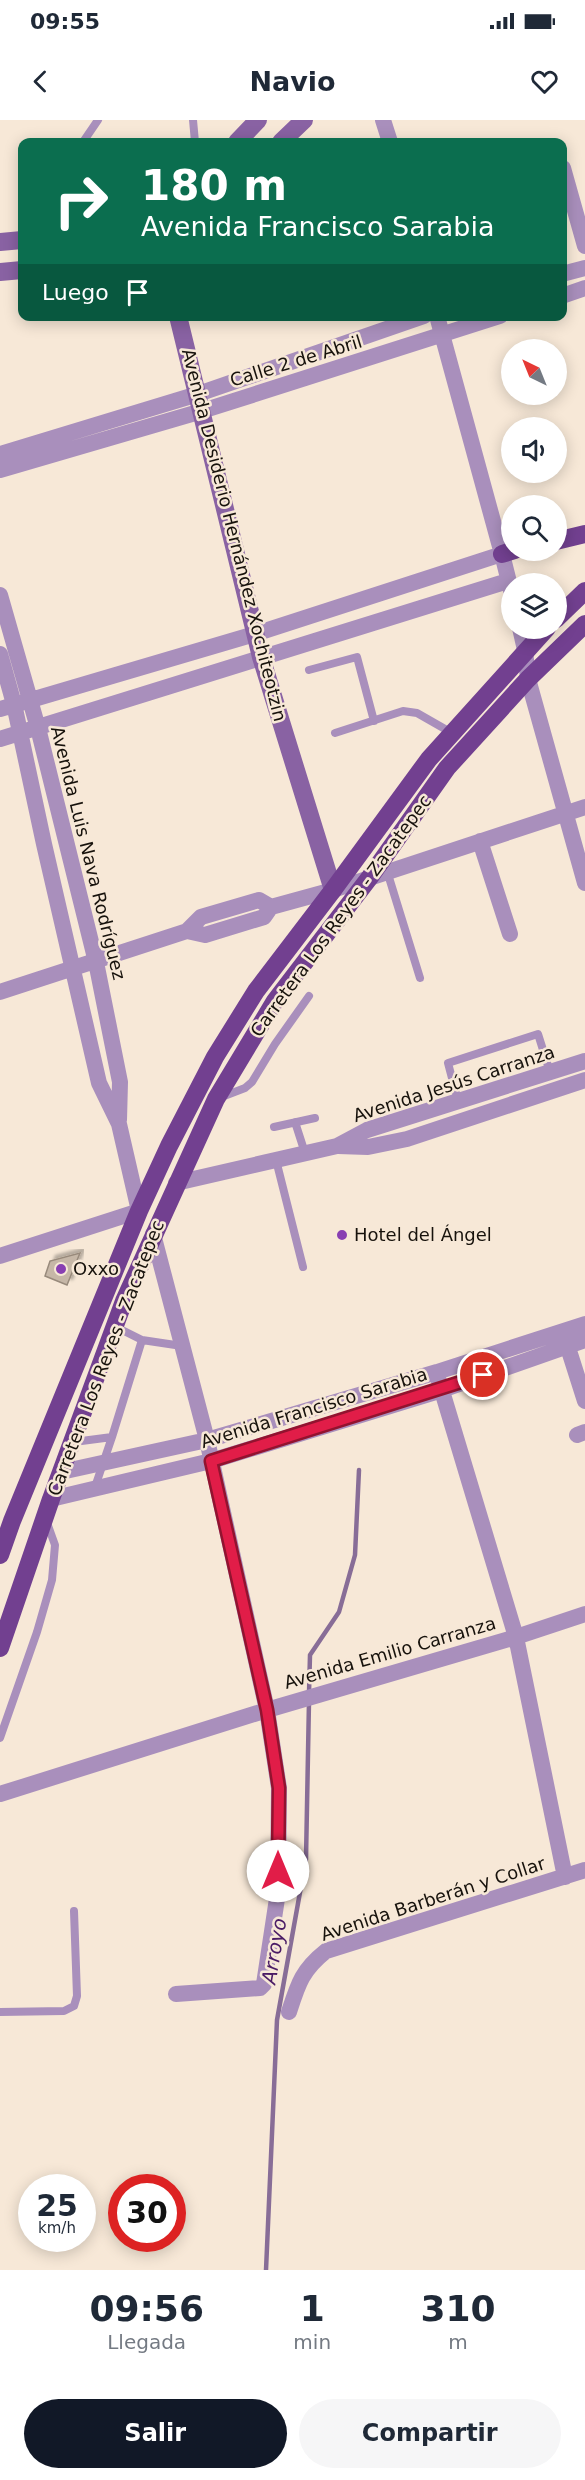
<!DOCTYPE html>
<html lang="es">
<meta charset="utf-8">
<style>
body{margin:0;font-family:"DejaVu Sans",sans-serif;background:#f6f6f7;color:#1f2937;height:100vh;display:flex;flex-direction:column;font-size:22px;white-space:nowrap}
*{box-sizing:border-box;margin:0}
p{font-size:20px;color:#747a83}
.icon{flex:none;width:33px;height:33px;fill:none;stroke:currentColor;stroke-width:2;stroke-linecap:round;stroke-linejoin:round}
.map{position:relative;height:2150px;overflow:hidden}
.side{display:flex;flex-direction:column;background:#fff;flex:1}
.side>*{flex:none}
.guide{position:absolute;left:18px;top:18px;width:549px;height:183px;border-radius:12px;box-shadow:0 3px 15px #0003;background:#0b6e4f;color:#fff;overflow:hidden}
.needle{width:39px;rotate:317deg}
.tools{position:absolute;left:501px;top:219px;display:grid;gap:12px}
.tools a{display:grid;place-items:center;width:66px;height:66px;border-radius:50%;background:#fff;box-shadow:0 3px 15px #0003;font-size:30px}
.speed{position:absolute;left:18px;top:2054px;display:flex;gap:12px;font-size:30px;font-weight:700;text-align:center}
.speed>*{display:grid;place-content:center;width:78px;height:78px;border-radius:50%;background:#fff;box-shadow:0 3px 15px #0003;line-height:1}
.speed small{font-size:15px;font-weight:400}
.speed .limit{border:9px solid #d22;background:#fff;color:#111}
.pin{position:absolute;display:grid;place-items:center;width:51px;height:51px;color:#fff;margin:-26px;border:3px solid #fff;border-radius:50%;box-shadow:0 2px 6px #0007}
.me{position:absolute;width:66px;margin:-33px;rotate:0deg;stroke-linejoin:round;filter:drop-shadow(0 0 4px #0008)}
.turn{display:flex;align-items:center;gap:21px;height:126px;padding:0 24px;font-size:27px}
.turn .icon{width:78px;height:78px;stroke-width:2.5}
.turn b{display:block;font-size:42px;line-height:51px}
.then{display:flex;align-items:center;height:57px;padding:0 24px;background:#0003;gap:12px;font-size:22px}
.eta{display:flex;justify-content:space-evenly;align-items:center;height:102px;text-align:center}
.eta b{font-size:36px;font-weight:800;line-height:42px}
.cta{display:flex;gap:12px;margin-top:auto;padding:12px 24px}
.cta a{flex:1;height:69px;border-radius:36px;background:#111827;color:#fff;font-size:24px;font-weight:800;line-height:69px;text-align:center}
.cta a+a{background:#f6f6f7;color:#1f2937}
.status{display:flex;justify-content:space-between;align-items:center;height:42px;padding:0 30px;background:#fff;direction:ltr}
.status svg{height:16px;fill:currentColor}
header{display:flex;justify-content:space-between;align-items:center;height:78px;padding:0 24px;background:#fff;font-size:27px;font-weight:800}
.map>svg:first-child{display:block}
</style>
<div class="status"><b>09:55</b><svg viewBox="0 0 49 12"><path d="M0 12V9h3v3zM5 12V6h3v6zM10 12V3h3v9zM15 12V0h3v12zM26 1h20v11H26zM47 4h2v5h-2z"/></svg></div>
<header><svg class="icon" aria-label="back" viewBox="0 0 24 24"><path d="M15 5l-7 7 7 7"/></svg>Navio<svg class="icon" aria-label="heart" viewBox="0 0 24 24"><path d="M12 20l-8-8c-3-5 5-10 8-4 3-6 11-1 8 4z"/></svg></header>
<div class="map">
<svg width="585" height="2150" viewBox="0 0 585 2150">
<defs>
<filter id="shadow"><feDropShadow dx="5.5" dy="-5.5" stdDeviation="1.5" flood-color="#0004"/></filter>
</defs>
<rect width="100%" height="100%" fill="#f7e8d7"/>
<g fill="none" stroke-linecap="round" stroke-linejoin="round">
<!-- stream -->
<path stroke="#886d97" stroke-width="4.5" d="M309 1573 310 1535 339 1492 355 1435 359 1350
M266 2150 277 1900 306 1739 309 1581"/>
</g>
<!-- building -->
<path fill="#c6b7a7" stroke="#988a7b" stroke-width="1.5" filter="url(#shadow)" d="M80 1133 67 1165 45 1156 50 1141Z"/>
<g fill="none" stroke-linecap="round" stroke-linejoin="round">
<!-- lane -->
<path stroke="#a98fbc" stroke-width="8" d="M193 0 195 22
M83 22 98 0
M309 550 357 537 374 601
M335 613 403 591 417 593 452 613
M387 751 420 858
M219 978 245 968 252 962 275 924 309 876
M458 981 448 943 538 914 550 952
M295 1002 305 1033
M274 1007 315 998
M276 1040 303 1147
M142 1220 182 1226
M74 1322 112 1317 142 1220 114 1206
M95 1367 112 1317
M0 1618 37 1512 52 1460 55 1425 46 1400
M0 1892 64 1891 74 1886 77 1876 74 1791"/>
<!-- street -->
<path stroke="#a98fbc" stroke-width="16" d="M383 0 390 22
M563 48 585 126
M562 154 585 148
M562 176 585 168
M437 196 502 434 512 474
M0 334 198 274 424 196
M0 350 202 291 500 196
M0 475 38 608 96 842 120 962 119 1000
M520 508 525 530 528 559 585 763
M0 534 14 584 44 724 99 963 119 1004 139 1091 0 1136
M0 589 255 514 502 434
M0 619 508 461
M480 721 510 814
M187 811 205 815 264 797 271 787 333 770 585 687
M0 872 187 811 201 797 259 780 271 787
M338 1026 368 1027 407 1019 585 960
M176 1063 337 1026 367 1010 585 941
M153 1114 207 1320 267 1590 279 1668 278 1772 264 1864 260 1868 176 1874
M564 1215 585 1281
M439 1261 516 1517 565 1757
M577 1315 585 1312
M61 1352 207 1320 437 1252 585 1204
M51 1379 211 1341 442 1270 585 1220
M0 1674 267 1590 516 1517 585 1494
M289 1892C298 1864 302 1850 326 1831L585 1750"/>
<!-- secondary -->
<path stroke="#8962a3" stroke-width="18" d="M237 22 258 0
M281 22 304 0
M0 122 22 120
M0 152 22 150
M178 196 261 537 333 770"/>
<!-- primary -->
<path stroke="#724090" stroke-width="18" d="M556 421 585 414
M502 434 515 430
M556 499 585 471
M0 1435 12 1401 139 1091 169 1026 215 937 256 871 333 770 429 639 547 508
M0 1528 51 1379 124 1181 216 979 275 881 370 757 447 648 528 559 585 504"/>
</g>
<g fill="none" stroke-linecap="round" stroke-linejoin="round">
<!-- route casing -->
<g stroke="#92132f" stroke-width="15">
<path id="route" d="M278 1751 279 1668 267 1590 211 1341 483 1255"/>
</g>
<!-- route -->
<use href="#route" stroke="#e11d48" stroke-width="10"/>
</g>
<!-- markers -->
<g fill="#883fb2" stroke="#f7e8d7" stroke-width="2">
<circle cx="342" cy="1115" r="6"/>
<circle cx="61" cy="1149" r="6"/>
</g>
<g text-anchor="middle" stroke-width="5" stroke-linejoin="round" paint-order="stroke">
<!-- street labels -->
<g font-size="18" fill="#17120c" stroke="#f7e8d7">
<text transform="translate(296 241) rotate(-17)" y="6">Calle 2 de Abril</text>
<text transform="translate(234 415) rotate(76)" y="6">Avenida Desiderio Hernández Xochiteotzin</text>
<text transform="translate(88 733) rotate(76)" y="6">Avenida Luis Nava Rodríguez</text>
<text transform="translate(341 796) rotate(-54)" y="6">Carretera Los Reyes - Zacatepec</text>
<text transform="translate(454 964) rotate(-18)" y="6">Avenida Jesús Carranza</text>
<text transform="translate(106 1238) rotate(-69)" y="6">Carretera Los Reyes - Zacatepec</text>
<text transform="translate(314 1288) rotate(-17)" y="6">Avenida Francisco Sarabia</text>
<text transform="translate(390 1533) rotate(-16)" y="6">Avenida Emilio Carranza</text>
<text transform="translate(433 1779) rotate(-18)" y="6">Avenida Barberán y Collar</text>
</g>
<!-- poi labels -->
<g font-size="18" fill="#17120c" stroke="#f7e8d7" text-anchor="start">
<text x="354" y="1121">Hotel del Ángel</text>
<text x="73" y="1155">Oxxo</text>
</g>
<!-- water labels -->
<g font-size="20" font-style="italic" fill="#4a1b65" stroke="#f7e8d7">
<text transform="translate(274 1831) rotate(-80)" y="7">Arroyo</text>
</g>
</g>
</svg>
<div class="tools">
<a><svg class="needle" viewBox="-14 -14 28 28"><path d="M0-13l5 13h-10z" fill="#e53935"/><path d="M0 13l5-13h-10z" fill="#747a83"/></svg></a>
<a><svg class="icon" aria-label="sound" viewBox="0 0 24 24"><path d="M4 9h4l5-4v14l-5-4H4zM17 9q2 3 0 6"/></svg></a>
<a><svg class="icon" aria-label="search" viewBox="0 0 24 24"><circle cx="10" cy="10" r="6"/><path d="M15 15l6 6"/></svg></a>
<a><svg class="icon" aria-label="layers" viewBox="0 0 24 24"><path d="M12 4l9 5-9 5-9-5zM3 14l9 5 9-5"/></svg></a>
</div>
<div class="speed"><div>25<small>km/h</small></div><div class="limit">30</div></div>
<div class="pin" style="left:483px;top:1255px;background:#d93025"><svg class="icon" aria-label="arrive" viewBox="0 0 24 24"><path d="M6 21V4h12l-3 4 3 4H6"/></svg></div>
<svg class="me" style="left:278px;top:1751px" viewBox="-20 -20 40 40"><circle r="19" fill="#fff"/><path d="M0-13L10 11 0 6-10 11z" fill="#e11d48"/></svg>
<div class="guide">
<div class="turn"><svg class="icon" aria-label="right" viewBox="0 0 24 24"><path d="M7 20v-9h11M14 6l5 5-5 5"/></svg><div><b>180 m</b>Avenida Francisco Sarabia</div></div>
<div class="then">Luego<svg class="icon" aria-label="arrive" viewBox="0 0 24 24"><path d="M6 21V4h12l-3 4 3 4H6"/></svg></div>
</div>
</div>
<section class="side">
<div class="eta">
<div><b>09:56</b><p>Llegada</p></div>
<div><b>1</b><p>min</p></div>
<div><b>310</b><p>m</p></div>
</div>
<div class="cta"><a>Salir</a><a>Compartir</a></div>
</section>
